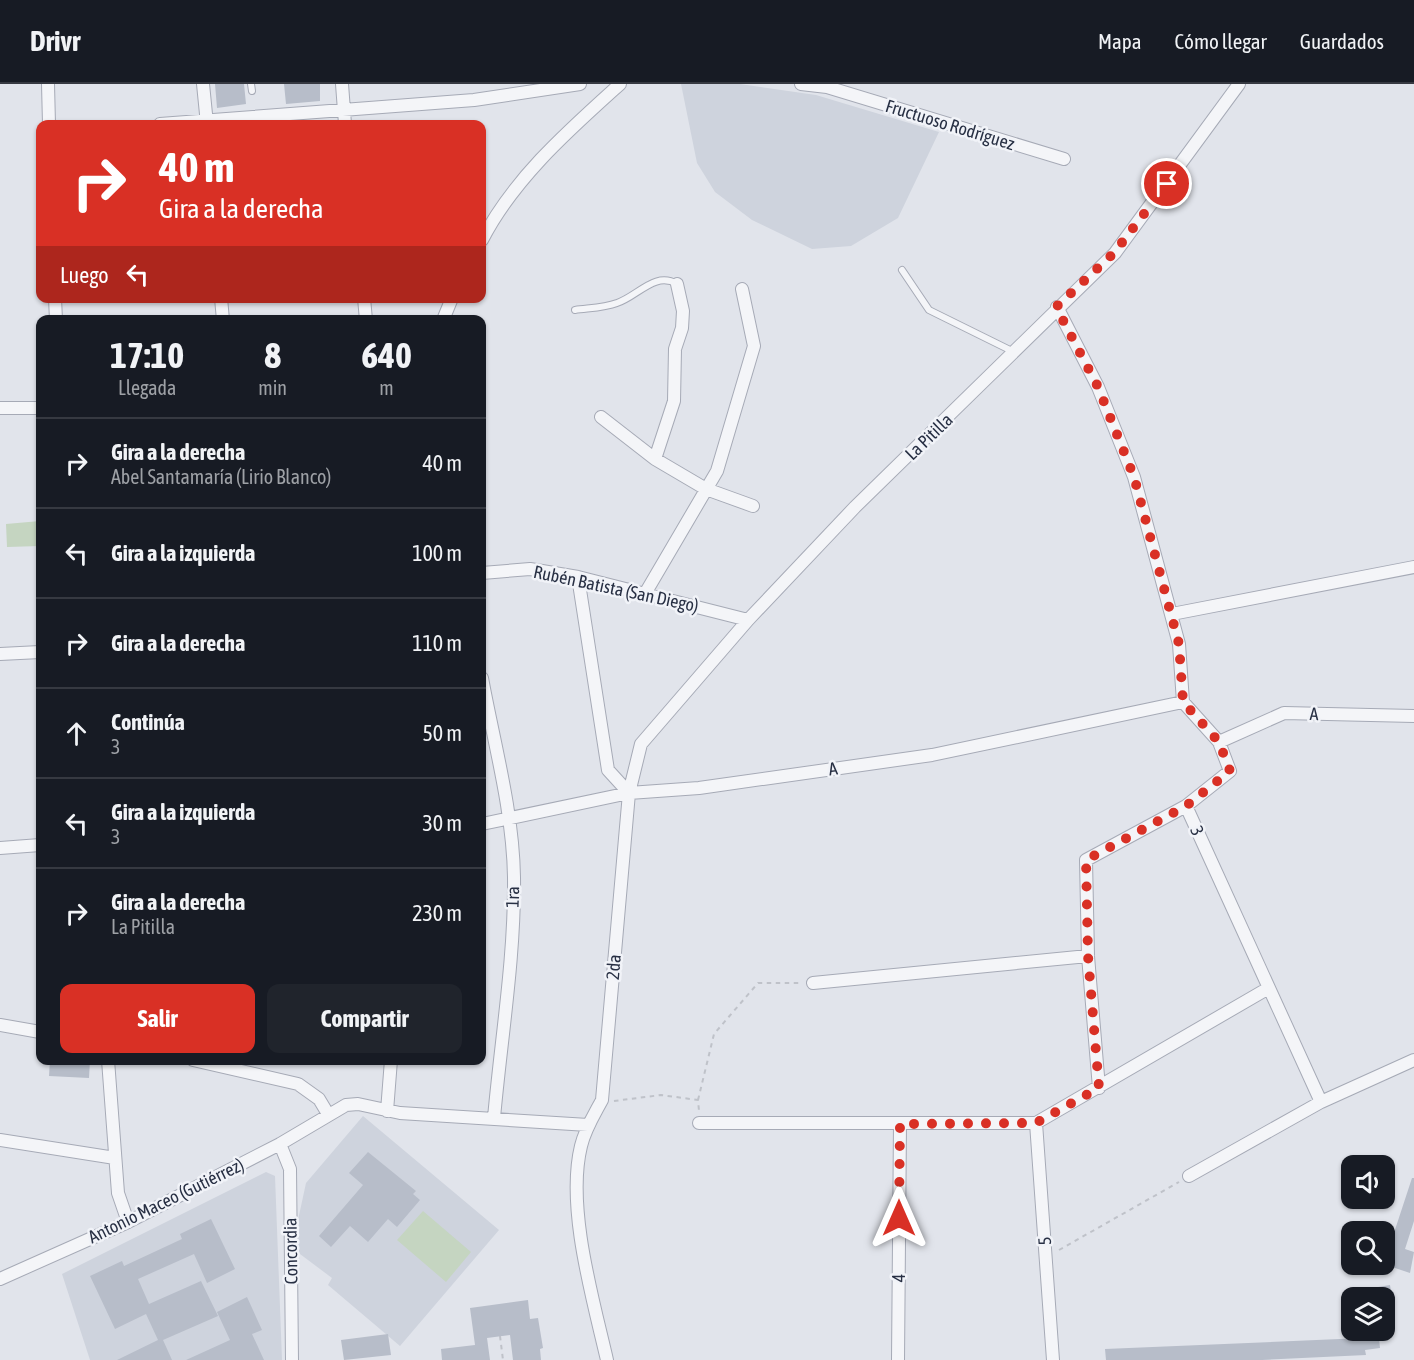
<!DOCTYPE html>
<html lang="es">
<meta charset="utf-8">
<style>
body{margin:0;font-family:"Asap Condensed",sans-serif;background:#20242c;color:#f1f3f6;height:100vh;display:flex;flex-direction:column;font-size:22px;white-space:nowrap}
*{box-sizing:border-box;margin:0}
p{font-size:20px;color:#9ea1a6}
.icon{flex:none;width:33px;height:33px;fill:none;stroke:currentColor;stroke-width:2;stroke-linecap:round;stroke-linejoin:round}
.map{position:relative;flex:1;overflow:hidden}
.sheet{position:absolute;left:36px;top:231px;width:450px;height:750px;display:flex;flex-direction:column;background:#171b24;border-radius:12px;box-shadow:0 2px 4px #0004}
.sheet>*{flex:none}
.guide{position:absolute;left:36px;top:36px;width:450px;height:183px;border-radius:12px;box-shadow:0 2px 4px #0004;background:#d93025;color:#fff;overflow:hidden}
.buttons{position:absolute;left:1341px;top:1071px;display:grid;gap:12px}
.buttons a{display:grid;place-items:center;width:54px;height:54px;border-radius:12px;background:#171b24;box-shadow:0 2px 4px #0004;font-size:30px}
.pin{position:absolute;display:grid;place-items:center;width:51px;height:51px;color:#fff;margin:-26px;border:3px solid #fff;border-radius:50%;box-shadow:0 2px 6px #0007}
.me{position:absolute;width:66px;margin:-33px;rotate:0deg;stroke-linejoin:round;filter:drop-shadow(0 0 4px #0008)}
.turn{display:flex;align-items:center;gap:21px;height:126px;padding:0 24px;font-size:27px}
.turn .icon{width:78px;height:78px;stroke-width:2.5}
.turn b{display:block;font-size:42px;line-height:51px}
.then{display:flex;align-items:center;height:57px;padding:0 24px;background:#0003;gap:12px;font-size:22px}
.eta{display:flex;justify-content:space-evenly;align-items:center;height:102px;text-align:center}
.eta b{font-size:36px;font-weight:700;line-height:42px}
.action{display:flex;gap:12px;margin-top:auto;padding:12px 24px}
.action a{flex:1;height:69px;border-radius:12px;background:#d93025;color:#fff;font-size:24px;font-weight:700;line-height:69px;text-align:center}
.action a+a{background:#20242c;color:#f1f3f6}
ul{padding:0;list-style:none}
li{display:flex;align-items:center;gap:18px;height:90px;padding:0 24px;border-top:2px solid #363941}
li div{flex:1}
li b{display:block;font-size:22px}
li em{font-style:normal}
header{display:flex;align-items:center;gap:36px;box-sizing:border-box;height:84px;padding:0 30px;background:#171b24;border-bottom:2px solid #363941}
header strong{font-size:28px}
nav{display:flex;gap:33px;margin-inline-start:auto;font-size:21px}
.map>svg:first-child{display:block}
</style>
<header>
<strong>Drivr</strong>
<nav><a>Mapa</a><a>Cómo llegar</a><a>Guardados</a></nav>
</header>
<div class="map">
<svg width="1414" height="1276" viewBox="0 0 1414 1276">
<rect width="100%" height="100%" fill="#e1e4eb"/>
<!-- built -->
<path fill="#ced3dd" d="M681 0H740L816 11 939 48 898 134 851 162 812 165 752 136 715 108 697 79Z
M363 1032 499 1146 400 1262 328 1201 332 1194 292 1164 306 1099Z
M266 1088 275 1092 282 1276H90L62 1190Z"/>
<!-- green -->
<path fill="#c5d5c1" d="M40 437V462L7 463 6 440Z
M423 1127 471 1168 446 1198 397 1156Z"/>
<!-- building -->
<path fill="#b7bdc9" d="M215 0H244L246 20 217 24Z
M284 0H320V17L286 20Z
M50 976H90L89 994 49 992Z
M368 1068 416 1107 413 1110 420 1116 397 1143 388 1135 368 1158 350 1142 331 1163 319 1152 363 1101 349 1089Z
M1412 1094H1414V1137L1405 1165 1414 1168 1410 1189 1389 1182 1395 1163 1390 1161Z
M211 1135 235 1185 207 1199 194 1170 138 1195 149 1220 201 1197 218 1232 163 1256 172 1276H117L158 1256 146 1230 115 1245 90 1192 122 1177 124 1182 182 1155 180 1150Z
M1390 1201 1392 1214H1355L1354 1207Z
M247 1213 262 1246 252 1250 264 1276H186L230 1256 217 1228Z
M528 1216 530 1235 538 1234 543 1264 540 1265 541 1276H513L510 1251 487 1254 490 1276H442L441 1265 475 1261 470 1224Z
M1362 1246H1378L1380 1264 1365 1266 1366 1271 1262 1276H1106L1105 1265 1363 1254Z
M388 1250 391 1271 344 1276 341 1256Z"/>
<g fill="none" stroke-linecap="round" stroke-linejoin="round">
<!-- service casing -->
<g stroke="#a6aab6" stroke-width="8">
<path id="service" d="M251 0 252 7
M902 186 929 226 1014 268
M575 226C589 224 604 224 617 219 638 212 655 187 677 200"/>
</g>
<!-- minor casing -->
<g stroke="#a6aab6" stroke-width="14">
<path id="minor" d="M48 0 49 40
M203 0 207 40
M342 0 345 40
M801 0 827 3 1064 75
M160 40 474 16 580 0
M482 156C514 94 569 46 620 0
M55 214 56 236
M221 214 223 236
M364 214 366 236
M1057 223 1098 303 1134 393 1179 560 1183 618 1219 658 1230 687 1186 722 1086 776 1088 872 1099 1004
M443 236 452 214
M0 324H40
M601 333 655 375 706 405 753 422
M655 375 674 317 675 265 682 244 683 227 677 200
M482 489 530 485 578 493 748 536
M578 493 608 686 629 709
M646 508 717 387 754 262 742 205
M1172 530 1414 483
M0 570 40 568
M482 594C494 659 513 727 514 793 515 873 501 955 494 1034
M1219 658 1284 629 1414 632
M1186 722 1321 1018
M482 740 629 709 699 704 932 671 1183 618
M0 764 40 761
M813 899 1088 872
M0 941 40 948
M108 976 118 1109 128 1138
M193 976 298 1000 319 1015 328 1030
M387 1027 391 976
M699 1039H1036L1267 905
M1036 1039 1053 1276
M0 1056 115 1074
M280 1060 290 1085 292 1276
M1189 1092 1321 1018 1414 976
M0 1195 128 1138 280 1060 346 1021 358 1020 400 1029 588 1041
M607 1276C593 1215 566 1123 581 1062 585 1045 594 1031 602 1016L629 709 641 660 748 536 855 423 1115 169 1239 0
M898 1276 900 1040"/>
</g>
<!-- path -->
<path stroke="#bfc2c9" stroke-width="2" stroke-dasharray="4.5 4.5" stroke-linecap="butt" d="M698 1016 714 950 758 899H800
M614 1017 661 1011 698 1016 699 1027
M1059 1166 1179 1098
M500 1252 503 1276"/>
<!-- service -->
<use href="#service" stroke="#f4f5f8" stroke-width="6"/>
<!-- minor -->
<use href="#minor" stroke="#f4f5f8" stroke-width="12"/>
</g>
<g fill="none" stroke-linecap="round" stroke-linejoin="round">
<!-- route -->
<path stroke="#d93025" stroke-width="10" stroke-dasharray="0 18" d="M899 1134 900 1040 1036 1039 1099 1004 1088 872 1086 776 1186 722 1230 687 1219 658 1183 618 1179 560 1134 393 1098 303 1056 223 1114 169 1167 100"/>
</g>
<g text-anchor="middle" stroke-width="5" stroke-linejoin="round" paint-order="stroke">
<!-- street labels -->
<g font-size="18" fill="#283044" stroke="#f1f3f8">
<text transform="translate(950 41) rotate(17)" y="6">Fructuoso Rodríguez</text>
<text transform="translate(929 353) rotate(-44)" y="6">La Pitilla</text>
<text transform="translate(616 505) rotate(12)" y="6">Rubén Batista (San Diego)</text>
<text transform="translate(1314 630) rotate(1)" y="6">A</text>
<text transform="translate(833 685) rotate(-8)" y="6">A</text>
<text transform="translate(1197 747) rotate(66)" y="6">3</text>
<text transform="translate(513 813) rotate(-88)" y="6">1ra</text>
<text transform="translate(614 883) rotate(-85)" y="6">2da</text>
<text transform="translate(166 1117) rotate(-26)" y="6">Antonio Maceo (Gutiérrez)</text>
<text transform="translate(1045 1157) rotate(-94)" y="6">5</text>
<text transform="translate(291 1167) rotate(-91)" y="6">Concordia</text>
<text transform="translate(899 1194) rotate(-90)" y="6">4</text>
</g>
</g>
</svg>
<div class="buttons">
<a><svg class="icon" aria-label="sound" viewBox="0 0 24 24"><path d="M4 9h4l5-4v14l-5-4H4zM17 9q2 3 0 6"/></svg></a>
<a><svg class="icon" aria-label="search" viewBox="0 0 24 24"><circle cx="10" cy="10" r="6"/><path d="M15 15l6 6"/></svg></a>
<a><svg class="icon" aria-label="layers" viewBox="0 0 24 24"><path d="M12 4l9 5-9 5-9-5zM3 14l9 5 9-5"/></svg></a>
</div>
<div class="pin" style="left:1167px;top:100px;background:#d93025"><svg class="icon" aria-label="arrive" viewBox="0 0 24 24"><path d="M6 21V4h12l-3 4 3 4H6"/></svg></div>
<svg class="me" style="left:899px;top:1134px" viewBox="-20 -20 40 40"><path d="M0-17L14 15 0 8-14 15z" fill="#d93025" stroke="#fff" stroke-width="4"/></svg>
<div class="guide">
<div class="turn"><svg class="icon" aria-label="right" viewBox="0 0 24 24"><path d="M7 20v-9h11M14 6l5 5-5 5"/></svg><div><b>40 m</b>Gira a la derecha</div></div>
<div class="then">Luego<svg class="icon" aria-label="left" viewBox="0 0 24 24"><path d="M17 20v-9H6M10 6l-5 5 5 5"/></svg></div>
</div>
<section class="sheet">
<div class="eta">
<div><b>17:10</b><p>Llegada</p></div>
<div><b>8</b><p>min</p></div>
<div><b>640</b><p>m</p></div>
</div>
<ul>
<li><svg class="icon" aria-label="right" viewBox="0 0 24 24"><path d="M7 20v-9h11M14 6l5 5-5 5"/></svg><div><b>Gira a la derecha</b><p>Abel Santamaría (Lirio Blanco)</p></div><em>40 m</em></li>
<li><svg class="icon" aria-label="left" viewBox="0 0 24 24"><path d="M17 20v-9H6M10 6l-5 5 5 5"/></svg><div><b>Gira a la izquierda</b></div><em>100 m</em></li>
<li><svg class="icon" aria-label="right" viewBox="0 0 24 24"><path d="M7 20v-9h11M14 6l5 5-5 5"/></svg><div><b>Gira a la derecha</b></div><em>110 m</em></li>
<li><svg class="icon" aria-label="ahead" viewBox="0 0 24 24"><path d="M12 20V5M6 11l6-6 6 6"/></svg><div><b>Continúa</b><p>3</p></div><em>50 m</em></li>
<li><svg class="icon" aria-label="left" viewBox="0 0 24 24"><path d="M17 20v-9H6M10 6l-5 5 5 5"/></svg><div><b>Gira a la izquierda</b><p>3</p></div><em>30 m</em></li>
<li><svg class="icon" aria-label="right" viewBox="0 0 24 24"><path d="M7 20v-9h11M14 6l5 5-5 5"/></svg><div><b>Gira a la derecha</b><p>La Pitilla</p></div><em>230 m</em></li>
</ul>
<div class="action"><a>Salir</a><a>Compartir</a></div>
</section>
</div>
